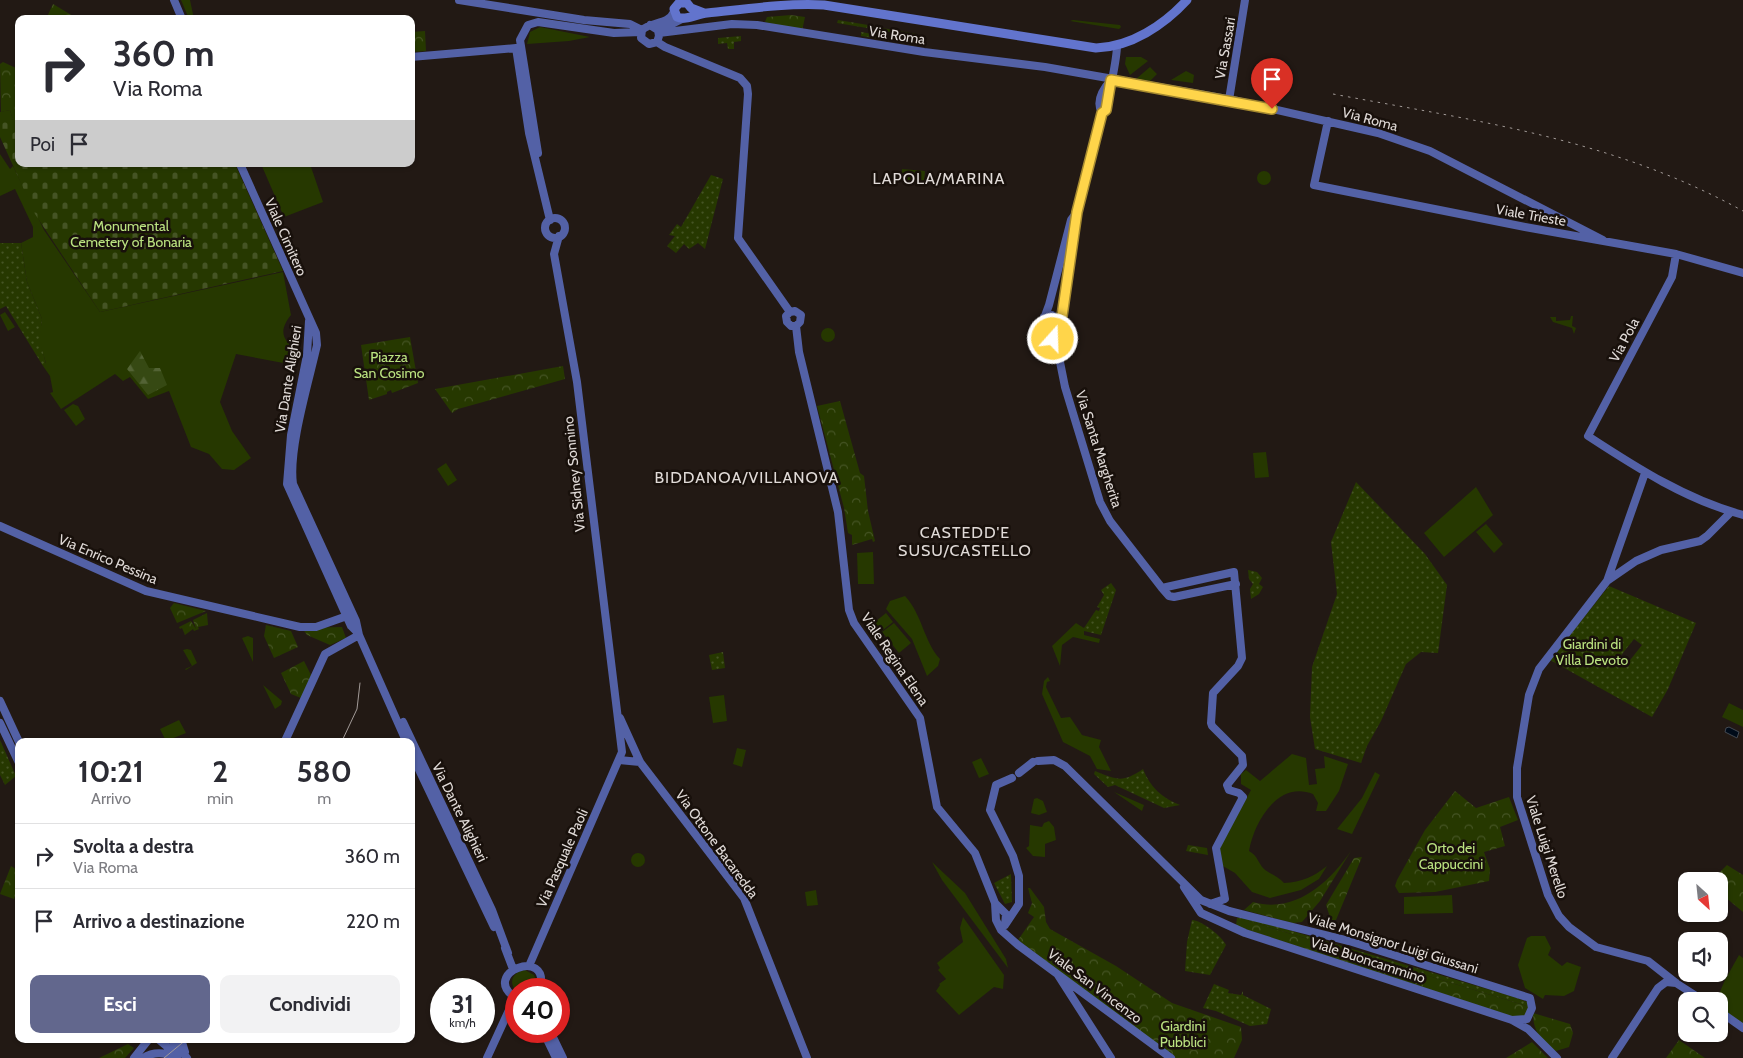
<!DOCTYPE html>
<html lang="it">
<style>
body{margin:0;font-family:Cabin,sans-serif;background:#f2f2f3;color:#2b2b33;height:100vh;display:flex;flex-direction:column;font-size:19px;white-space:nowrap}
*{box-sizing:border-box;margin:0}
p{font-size:16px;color:#7c7c81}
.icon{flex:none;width:28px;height:28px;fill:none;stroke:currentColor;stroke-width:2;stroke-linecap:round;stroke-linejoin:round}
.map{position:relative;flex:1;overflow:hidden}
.sheet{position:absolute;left:15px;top:738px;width:400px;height:305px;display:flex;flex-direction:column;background:#fff;border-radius:10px;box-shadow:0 1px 4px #0004}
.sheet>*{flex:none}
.top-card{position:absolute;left:15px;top:15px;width:400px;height:152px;border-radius:10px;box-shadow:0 1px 4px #0004;background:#fff;color:#2b2b33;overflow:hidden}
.needle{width:32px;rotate:153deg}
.buttons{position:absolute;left:1678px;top:872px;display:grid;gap:10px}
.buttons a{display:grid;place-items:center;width:50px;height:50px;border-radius:10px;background:#fff;box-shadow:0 1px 4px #0004;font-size:25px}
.speed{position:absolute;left:430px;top:978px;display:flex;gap:10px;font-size:25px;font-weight:700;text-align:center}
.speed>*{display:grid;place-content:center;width:65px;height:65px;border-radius:50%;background:#fff;box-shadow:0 1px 4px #0004;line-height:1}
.speed small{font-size:12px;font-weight:400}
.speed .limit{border:8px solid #d22;background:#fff;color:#111}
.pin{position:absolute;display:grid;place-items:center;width:42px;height:42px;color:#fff;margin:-51px -21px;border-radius:50% 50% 50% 0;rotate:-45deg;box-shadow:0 0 5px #0007}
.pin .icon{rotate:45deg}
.me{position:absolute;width:55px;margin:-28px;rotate:20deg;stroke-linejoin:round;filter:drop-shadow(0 0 4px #0008)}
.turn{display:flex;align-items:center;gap:18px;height:105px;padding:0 15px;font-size:22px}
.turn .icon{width:65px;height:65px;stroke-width:2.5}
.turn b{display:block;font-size:35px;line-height:42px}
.then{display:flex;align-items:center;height:48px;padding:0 15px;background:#0003;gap:10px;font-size:19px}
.eta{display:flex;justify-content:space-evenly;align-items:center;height:85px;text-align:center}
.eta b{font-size:30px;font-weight:700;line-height:35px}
.button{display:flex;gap:10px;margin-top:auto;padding:10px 15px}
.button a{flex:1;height:58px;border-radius:10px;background:#62678d;color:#fff;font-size:20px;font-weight:700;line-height:58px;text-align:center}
.button a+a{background:#f2f2f3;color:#2b2b33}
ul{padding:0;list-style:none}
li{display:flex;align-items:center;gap:15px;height:65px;padding:0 15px;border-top:1px solid #e1e1e2}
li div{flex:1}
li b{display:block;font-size:19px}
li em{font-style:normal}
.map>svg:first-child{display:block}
</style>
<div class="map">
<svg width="1743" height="1058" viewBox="0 0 1743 1058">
<defs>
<pattern id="forest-firs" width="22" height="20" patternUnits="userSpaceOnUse" patternTransform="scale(1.25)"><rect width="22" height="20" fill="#364913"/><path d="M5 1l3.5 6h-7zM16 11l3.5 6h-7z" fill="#536335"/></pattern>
<pattern id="cemetery-stones" width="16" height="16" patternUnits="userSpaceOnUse" patternTransform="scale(1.25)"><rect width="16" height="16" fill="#263800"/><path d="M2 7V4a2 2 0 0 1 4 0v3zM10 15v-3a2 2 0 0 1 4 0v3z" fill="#455424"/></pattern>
<pattern id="park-crowns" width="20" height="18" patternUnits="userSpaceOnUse" patternTransform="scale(1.25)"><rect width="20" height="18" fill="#263800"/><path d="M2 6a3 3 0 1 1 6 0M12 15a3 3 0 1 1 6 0" fill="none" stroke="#455424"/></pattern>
<pattern id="garden-dots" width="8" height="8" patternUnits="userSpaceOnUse" patternTransform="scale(1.25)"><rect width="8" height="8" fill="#263800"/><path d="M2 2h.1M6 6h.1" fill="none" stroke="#455424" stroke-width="1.8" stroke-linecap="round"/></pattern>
</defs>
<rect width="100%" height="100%" fill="#221914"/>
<!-- grass -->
<path fill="#263800" d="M181 0H190L194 19H189Z
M1073 20 1120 25 1121 27 1119 29 1070 21Z
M540 27 590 37 569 41 527 44 530 32Z
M1126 57H1141L1148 61 1130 75 1125 64Z
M1150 67 1157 74 1150 81 1136 79Z
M1186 71 1194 75 1193 83 1171 80Z
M0 154 10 169 13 166 44 230 100 312 283 272 291 315C279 330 281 340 298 350L294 365 236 354 220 402 232 431 251 458 234 470 222 469 209 454 191 447 169 391 148 399 130 377 123 381 115 374 61 409 50 393 53 392 50 376 43 366 46 363 39 341 42 319 27 282 21 243 33 237V227L15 189 0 196Z
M261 164H310L323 202 284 217Z
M902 169 925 171 924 182 901 181Z
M1257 178a7 7 0 1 1 14 0a7 7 0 1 1-14 0Z
M5 312 15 327 8 331 0 315Z
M1571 316H1573L1572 326 1576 328 1574 334 1572 328 1553 322 1550 317H1556V321L1570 320Z
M821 335a7 7 0 1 1 14 0a7 7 0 1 1-14 0Z
M73 404 78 406 85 419 76 426 64 410Z
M1266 452 1269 477 1255 478 1253 453Z
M446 463 457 480 448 486 437 469Z
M1476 487 1493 515 1444 557 1424 533Z
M1486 524 1503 544 1494 553 1476 532Z
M873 552 874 584H858L857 553Z
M905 596C922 614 924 642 940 659L938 666 927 676 912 639 886 609 890 601Z
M886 613 893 622 878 634 871 625Z
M894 623 911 643 899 653 882 632Z
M1076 623 1084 628V635L1100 639 1099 643 1073 637 1062 645 1060 666 1052 646Z
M248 636 253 638V662L242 638Z
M187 649 191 650 197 663 186 670 185 669 192 666 183 650Z
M1048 677 1050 681 1047 682 1046 687 1061 718 1070 717 1082 735 1101 740 1099 747 1111 771 1097 769 1090 756 1063 742 1042 694 1044 681Z
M263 685 282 701 281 705 275 709Z
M724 695 727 721 713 723 709 697Z
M1729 703 1743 710V727L1722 717Z
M179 720 186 733 166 741 160 729Z
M737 748 746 750 742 767 733 764Z
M1292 754 1306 758 1309 785 1317 784 1315 769 1325 768 1324 756 1348 764 1339 791 1326 811H1316L1318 803 1313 794C1278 780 1254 822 1249 851 1258 856 1258 863 1264 869 1270 874 1278 876 1284 883 1302 882 1313 877 1327 866L1319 879 1301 890 1270 898 1252 892 1235 873 1221 865 1219 849 1251 790 1241 784V774L1246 770 1260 781Z
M981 758 989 774 979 778 972 762Z
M1375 772 1380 775 1352 834 1337 829 1362 798Z
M1114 792 1144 805 1142 811Z
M1037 798 1043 801 1047 812 1039 815 1031 813 1034 799Z
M1049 821 1054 827 1056 840 1045 844V857L1033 856 1026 848 1029 846 1030 825 1042 827 1044 823Z
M631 860a7 7 0 1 1 14 0a7 7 0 1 1-14 0Z
M932 862 965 893 1006 959 1008 968 942 880Z
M816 890 818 905 807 906 805 892Z
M1452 895 1453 913 1404 914V897Z
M963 917 1004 975 1003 989 994 987 959 1015 936 991 940 985 939 984 946 979 938 970 940 968 937 963 963 942 960 928Z
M1531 936H1545L1551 948 1548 955 1562 966 1567 962 1581 967 1574 991 1564 996 1545 995 1543 999 1525 988 1518 965 1527 938Z
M1739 955 1743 958V1025L1719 1009V1001H1716L1725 980Z
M525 970 534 975 536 980 534 989H516V991C508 982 513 972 525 970Z"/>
<!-- forest -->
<path fill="url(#forest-firs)" d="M140 351 149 368H160L167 385 148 395 127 369Z"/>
<!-- cemetery -->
<path fill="url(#cemetery-stones)" d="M10 110 13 120H19V164H235L283 271 100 312 35 214 0 137V112Z"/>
<!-- park -->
<path fill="url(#park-crowns)" d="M53 4 78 19H46Z
M791 15 805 17 802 31 765 22 767 17Z
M425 31 426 51 411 52V32Z
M19 60V120H13L10 110 1 112 0 64 3 62 16 68Z
M410 337 418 383 392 393 391 390 387 392V394L369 400 361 345Z
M563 366 565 379 458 409 452 413 435 389Z
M840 401 860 473 864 476 868 511 875 541 873 542 872 539 852 545V535L848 533 844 508 817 406Z
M174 603 206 611 177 623 170 608Z
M207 613 208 625 198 627 199 629 194 631 193 629 185 635 182 628 180 629 179 627 191 621 196 629 193 620Z
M266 625 291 631 298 647 274 658 264 636Z
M342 627 346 638 330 645 307 635 302 628Z
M304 661 311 675 301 698 291 694 281 673Z
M1455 791 1476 808 1509 797 1518 820 1500 827 1505 846 1484 852 1490 869 1489 881 1435 892 1399 893 1395 886 1397 880 1425 830Z
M1188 845 1207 848 1208 855 1186 851Z
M1351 851 1320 901 1302 922 1293 923 1244 910 1253 902C1295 914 1329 883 1351 851Z
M1362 857 1336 920H1331L1326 905 1354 858Z
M1727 865 1743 875V912L1719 892V881H1711Z
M11 866 19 871V888L14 899 0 894Z
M1028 888H1030L1044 907 1046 922 1050 929 1116 966 1172 1003 1241 1027 1242 1040 1234 1058H1175L1018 940 1034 917 1028 913 1032 903Z
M1237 918H1248L1249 921 1530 1007 1527 1015 1517 1018 1236 926Z
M1533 1013 1570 1024 1573 1033 1569 1047 1556 1051C1541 1040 1533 1032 1533 1013Z
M1679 1040 1705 1058H1666Z
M1532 1042 1548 1058H1506Z
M128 1044 134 1048 125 1058H99Z"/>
<!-- garden -->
<path fill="url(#garden-dots)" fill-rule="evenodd" d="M838 20 868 25 867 28 837 23Z
M876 27 917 34V37L876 30Z
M861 32 889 37 888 40 861 36Z
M741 36V41L734 42V49H728L727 43 718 44V38Z
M891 37 919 42 918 45 891 40Z
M711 175 723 179 705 249 698 243 689 249 684 244 676 253 667 246 675 236 669 235 677 224 681 227Z
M0 243H21L27 282 42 319 40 341 46 364 43 366 6 306 0 309Z
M1356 482 1425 554 1447 585 1438 653 1421 652 1406 664 1381 721 1367 746 1361 763 1315 749 1310 717 1312 667 1337 594 1331 542Z
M1248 570 1257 572 1262 578 1259 584 1263 587 1259 594 1251 599 1250 589 1253 584 1249 579Z
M1111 583 1116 590 1101 635 1084 631V628L1096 610 1099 611 1100 608 1097 607 1104 595 1101 590Z
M1609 586 1696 623 1668 689 1652 717 1550 660ZM1634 639 1642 645 1627 664 1619 658Z
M723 652 725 668 712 670 709 655Z
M0 740 16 776 5 785 0 775Z
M1143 769C1150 787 1162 798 1180 805L1164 808 1115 785 1108 787 1094 774 1095 771C1118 780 1122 783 1143 769Z
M1011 874 1012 902 1005 904 994 883Z
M1248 918 1514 997 1527 1002 1530 1007 1249 921Z
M1192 920C1201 920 1223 937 1226 945L1210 975 1185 971 1187 942Z
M1214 984 1229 990 1228 993 1241 995 1243 991V995L1271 1009 1267 1024 1250 1026 1216 1011 1203 1008Z"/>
<!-- water -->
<path fill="#000b19" stroke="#434952" d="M1729 727 1739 732 1737 738 1725 732 1726 728Z"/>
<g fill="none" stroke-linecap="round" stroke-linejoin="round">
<!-- secondary -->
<path stroke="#5361a6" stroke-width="8" d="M174 0 182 19
M459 0 584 20 630 24 642 30
M650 25 658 30 659 36 657 42 649 44 641 38 642 30C652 21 668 25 674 12
M660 30 682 19
M659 33 732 24 757 25 924 52 1045 67 1233 100 1378 133 1430 151 1603 240
M657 42 665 47 740 78 747 86 748 94 738 238 790 312
M1117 45C1117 56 1108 108 1102 113L1077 212 1068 266 1060 331V362L1065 387 1100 502 1110 521 1162 588 1169 596 1174 597 1236 584
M411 57 516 48 529 133 550 220
M1229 100 1245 0
M1102 113C1095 101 1103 89 1111 80
M1328 121 1314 185 1525 227 1676 254 1743 273
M538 153 520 40 528 25 538 22 614 33 641 32
M240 164 316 333 317 345C309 381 288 449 293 484L356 621 359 635 406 741
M545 228a10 10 0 1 1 20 0a10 10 0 1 1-20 0Z
M1676 254 1672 277 1588 436C1637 468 1687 500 1743 515
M790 312 795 311 801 315 800 322 796 326
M790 312 786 316 787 322 791 326H796
M1044 317 1052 315 1060 322
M309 321 307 355 291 435 287 484 351 626 358 633
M796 326 799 352 838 512 849 610 854 623 920 718 937 807 975 853 995 903 996 920 1001 930 1018 945 1171 1058
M1041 337 1039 332 1049 305 1071 220 1077 212
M1041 337 1059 360
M1645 473 1607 581 1539 669 1529 695 1517 768V797L1548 895 1559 916 1569 927 1596 947 1648 961 1676 983 1704 1001
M0 526 146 591 300 627H316L347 616
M1607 581 1636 561 1661 550 1700 541 1707 536 1731 512
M1162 588 1234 572 1242 658 1238 666 1213 693 1211 723 1212 726 1242 756 1243 765 1227 785 1229 790 1239 793 1243 797 1216 848 1225 899 1210 904
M0 701 19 742
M620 718 640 762 744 898 807 1058
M403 722 492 910 508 953
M0 723 19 763
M285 741 325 654 359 635
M411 753 494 927
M619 760 640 762
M1038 761 1054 760 1065 766 1201 900 1229 911 1349 941 1530 998 1532 1008 1527 1019 1512 1020
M1019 773 1033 762
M1184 887 1201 913 1245 933 1512 1020 1528 1029 1557 1058
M996 904 1006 914 1005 925
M1005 925 1019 904V876L1013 856 990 810 996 785 1012 778
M505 948 513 969
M529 966 622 752 577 382 554 254 559 236
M1058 975 1111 1058
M516 998C478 974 551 945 540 989
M1719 1011 1743 1028
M543 1031 556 1058
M550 1031 563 1058
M158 1039 177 1055
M171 1039 187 1058
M181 1039 185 1052
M134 1058 149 1039
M143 1058C154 1051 165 1052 177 1058
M487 1058 515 997
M1612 1058 1658 988 1666 982 1676 983"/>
<!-- primary -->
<path stroke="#6274cd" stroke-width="9" d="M704 13 691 8 687 3H679L674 9 677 17C685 21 697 14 707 13 746 9 785 3 824 5L1096 48C1131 47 1164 25 1187 0"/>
<!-- tram -->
<path stroke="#a29b98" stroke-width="1" d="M342 741 357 709 360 683
M164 1058 187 1039"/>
<!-- rail -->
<path stroke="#a29b98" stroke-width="1" stroke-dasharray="2.5 5" stroke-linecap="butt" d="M1333 94C1477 121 1613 139 1743 211"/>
</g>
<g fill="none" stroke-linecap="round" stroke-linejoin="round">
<!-- route casing -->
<g stroke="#a68a30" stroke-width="12">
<path id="route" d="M1053 339 1060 330 1077 212 1102 113 1106 110 1111 80 1272 109"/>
</g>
<!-- route -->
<use href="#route" stroke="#ffd54a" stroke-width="9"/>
</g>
<g text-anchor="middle" stroke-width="5" stroke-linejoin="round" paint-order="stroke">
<!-- street labels -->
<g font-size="14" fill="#e0dad7" stroke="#18100b">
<text transform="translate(897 35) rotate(9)" y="5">Via Roma</text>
<text transform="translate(1225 48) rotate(-80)" y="5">Via Sassari</text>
<text transform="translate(1370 119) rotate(15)" y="5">Via Roma</text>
<text transform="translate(1531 215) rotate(10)" y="5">Viale Trieste</text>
<text transform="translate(286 237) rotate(66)" y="5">Viale Cimitero</text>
<text transform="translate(1624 340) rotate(-62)" y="5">Via Pola</text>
<text transform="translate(288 379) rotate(-81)" y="5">Via Dante Alighieri</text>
<text transform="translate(1099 449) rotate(72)" y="5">Via Santa Margherita</text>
<text transform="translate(574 474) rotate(-96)" y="5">Via Sidney Sonnino</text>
<text transform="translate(108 559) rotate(23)" y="5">Via Enrico Pessina</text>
<text transform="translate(895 659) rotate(56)" y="5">Viale Regina Elena</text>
<text transform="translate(460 812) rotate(64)" y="5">Via Dante Alighieri</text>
<text transform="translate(717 844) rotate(54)" y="5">Via Ottone Bacaredda</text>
<text transform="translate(1547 847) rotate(72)" y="5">Viale Luigi Merello</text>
<text transform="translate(562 858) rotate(-66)" y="5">Via Pasquale Paoli</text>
<text transform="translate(1393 943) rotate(17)" y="5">Viale Monsignor Luigi Giussani</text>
<text transform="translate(1368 960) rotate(18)" y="5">Viale Buoncammino</text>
<text transform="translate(1095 986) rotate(37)" y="5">Viale San Vincenzo</text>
</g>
<!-- park labels -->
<g font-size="14" fill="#bbe381" stroke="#18100b">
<text x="131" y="231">Monumental<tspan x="131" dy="16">Cemetery of Bonaria</tspan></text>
<text x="389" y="362">Piazza<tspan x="389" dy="16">San Cosimo</tspan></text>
<text x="1592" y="649">Giardini di<tspan x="1592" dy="16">Villa Devoto</tspan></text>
<text x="1451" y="853">Orto dei<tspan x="1451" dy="16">Cappuccini</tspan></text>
<text x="1183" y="1031">Giardini<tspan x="1183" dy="16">Pubblici</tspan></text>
</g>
<!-- quarter labels -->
<g font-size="16" letter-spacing="1" fill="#e0dad7" stroke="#18100b">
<text x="939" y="184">LAPOLA/MARINA</text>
<text x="747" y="483">BIDDANOA/VILLANOVA</text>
<text x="965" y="538">CASTEDD'E<tspan x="965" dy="18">SUSU/CASTELLO</tspan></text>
</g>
</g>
</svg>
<div class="buttons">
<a><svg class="needle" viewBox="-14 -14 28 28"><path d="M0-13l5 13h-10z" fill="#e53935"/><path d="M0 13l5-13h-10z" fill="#7c7c81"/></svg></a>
<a><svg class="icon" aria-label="sound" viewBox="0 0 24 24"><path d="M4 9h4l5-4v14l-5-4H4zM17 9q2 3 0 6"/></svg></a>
<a><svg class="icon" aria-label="search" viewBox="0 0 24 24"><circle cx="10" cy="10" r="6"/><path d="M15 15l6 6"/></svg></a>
</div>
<div class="speed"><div>31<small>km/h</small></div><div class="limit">40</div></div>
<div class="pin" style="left:1272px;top:109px;background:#d93025"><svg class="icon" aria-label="arrive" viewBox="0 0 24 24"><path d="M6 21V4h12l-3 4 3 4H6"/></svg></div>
<svg class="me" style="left:1053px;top:339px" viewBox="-20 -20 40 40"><circle r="17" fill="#ffd54a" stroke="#fff" stroke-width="3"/><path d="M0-11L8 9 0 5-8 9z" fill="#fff"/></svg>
<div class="top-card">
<div class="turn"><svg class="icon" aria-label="right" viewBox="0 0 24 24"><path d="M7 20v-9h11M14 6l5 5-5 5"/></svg><div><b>360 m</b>Via Roma</div></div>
<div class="then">Poi<svg class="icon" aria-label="arrive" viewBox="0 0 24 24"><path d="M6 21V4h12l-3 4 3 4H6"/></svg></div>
</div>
<section class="sheet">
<div class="eta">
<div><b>10:21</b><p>Arrivo</p></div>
<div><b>2</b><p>min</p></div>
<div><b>580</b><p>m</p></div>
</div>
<ul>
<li><svg class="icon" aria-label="right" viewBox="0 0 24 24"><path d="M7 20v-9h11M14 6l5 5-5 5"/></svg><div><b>Svolta a destra</b><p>Via Roma</p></div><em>360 m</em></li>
<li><svg class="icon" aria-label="arrive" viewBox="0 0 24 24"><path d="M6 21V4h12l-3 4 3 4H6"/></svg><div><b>Arrivo a destinazione</b></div><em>220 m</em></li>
</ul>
<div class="button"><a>Esci</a><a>Condividi</a></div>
</section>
</div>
